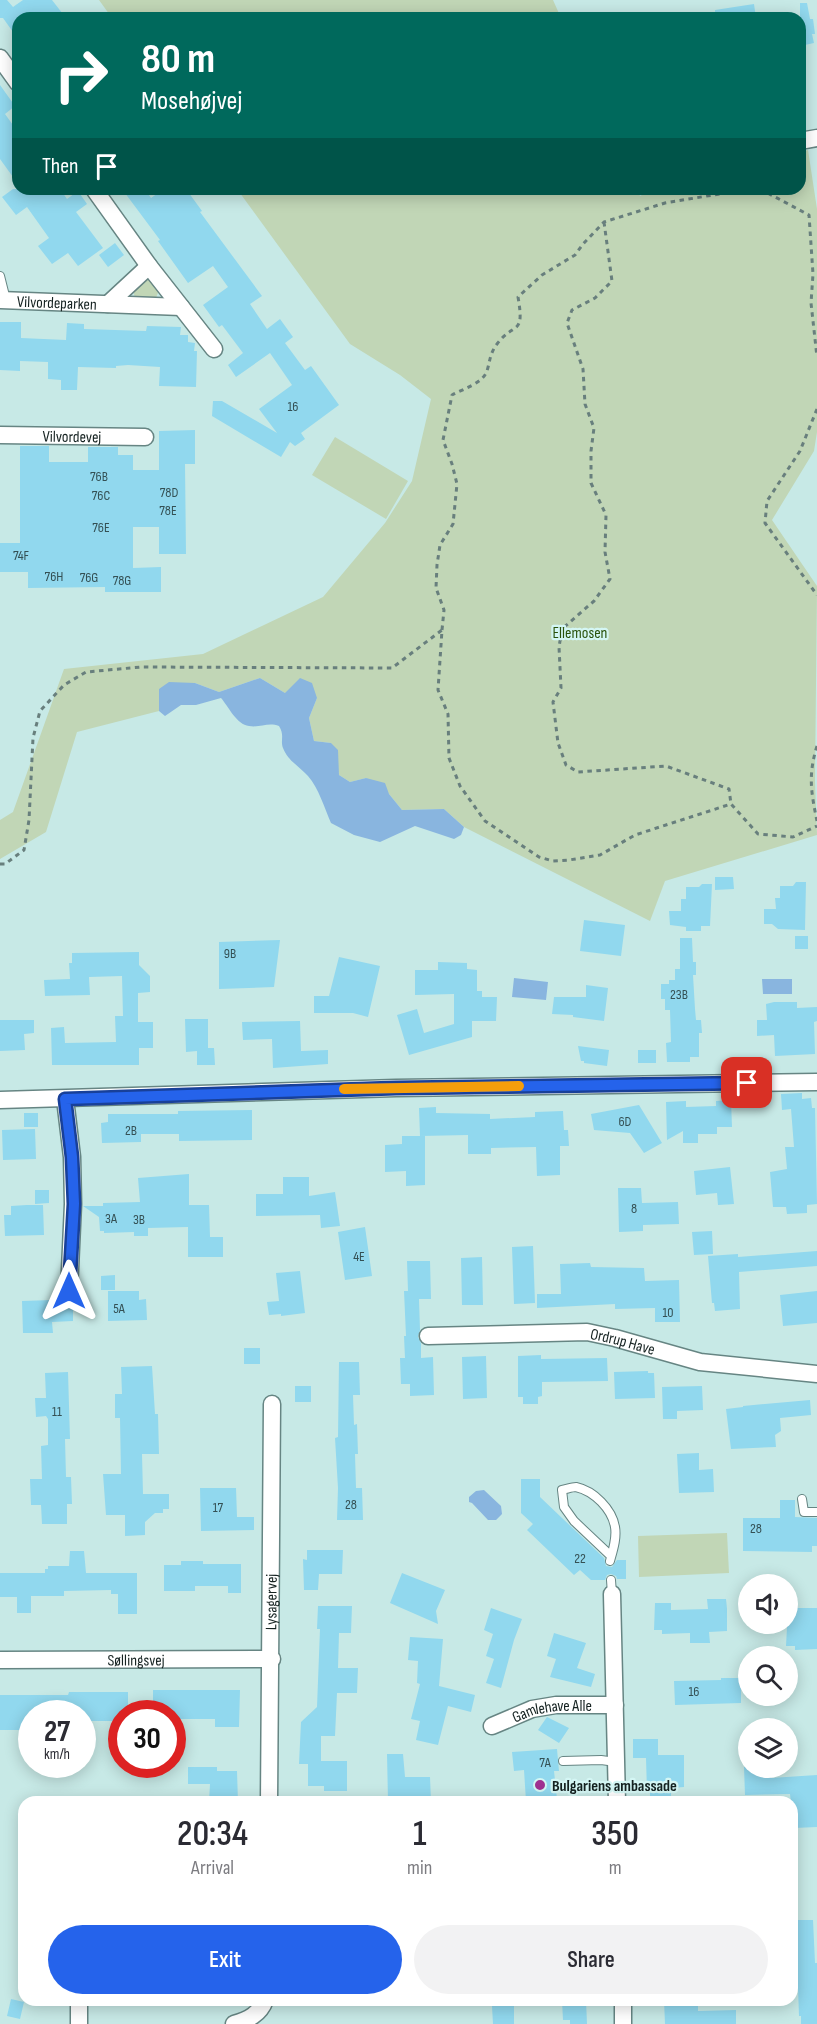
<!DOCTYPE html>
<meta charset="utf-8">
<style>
body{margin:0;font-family:"Sofia Sans Condensed",sans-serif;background:#f2f2f3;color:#2b2b33;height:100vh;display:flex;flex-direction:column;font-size:22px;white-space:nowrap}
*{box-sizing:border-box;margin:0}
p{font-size:20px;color:#7c7c81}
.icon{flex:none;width:33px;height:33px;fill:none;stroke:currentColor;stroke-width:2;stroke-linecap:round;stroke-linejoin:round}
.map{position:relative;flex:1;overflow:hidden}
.details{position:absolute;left:18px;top:1796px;width:780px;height:210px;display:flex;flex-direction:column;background:#fff;border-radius:18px;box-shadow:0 3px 15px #0003}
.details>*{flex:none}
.banner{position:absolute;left:12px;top:12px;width:794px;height:183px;border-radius:18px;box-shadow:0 3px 15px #0003;background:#00695c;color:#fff;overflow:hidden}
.fabs{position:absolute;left:738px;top:1574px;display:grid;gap:12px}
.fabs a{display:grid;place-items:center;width:60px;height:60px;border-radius:50%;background:#fff;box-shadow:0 3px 15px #0003;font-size:30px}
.speed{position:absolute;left:18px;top:1700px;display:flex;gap:12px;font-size:30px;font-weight:700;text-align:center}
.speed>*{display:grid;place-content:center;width:78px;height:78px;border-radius:50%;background:#fff;box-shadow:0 3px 15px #0003;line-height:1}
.speed small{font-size:15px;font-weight:400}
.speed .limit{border:9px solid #d22;background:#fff;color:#111}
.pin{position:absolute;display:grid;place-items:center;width:51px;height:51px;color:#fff;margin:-26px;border-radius:12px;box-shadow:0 3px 9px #0006}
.me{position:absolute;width:66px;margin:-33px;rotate:0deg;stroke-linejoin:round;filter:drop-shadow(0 0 4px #0008)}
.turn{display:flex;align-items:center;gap:21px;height:126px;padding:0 30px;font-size:27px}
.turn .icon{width:78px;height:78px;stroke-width:2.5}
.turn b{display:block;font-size:42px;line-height:51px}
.then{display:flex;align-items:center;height:57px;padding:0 30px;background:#0003;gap:12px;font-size:22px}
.eta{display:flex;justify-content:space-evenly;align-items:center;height:102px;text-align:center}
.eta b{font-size:36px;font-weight:600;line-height:42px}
.action{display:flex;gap:12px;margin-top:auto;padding:12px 30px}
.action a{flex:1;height:69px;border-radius:36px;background:#2563eb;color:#fff;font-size:24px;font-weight:600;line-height:69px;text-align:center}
.action a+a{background:#f2f2f3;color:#2b2b33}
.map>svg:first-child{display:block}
</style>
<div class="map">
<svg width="817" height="2024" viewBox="0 0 817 2024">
<rect width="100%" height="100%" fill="#c7e9e6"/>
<!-- green -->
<path fill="#c1d6b6" d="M99 0H553L561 18H112Z
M808 150 817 209V432L814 451 772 520 817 586 815 782 817 835 665 881 650 921 464 827 444 809 402 810 389 794 366 778 350 782 339 775 331 743 314 741 309 718 317 698 285 693 260 678 219 692 195 683 159 689V711L77 732 46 832 0 859V820L13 812 64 669 203 654 323 597 385 523 412 481 431 399 400 375 350 344 237 189H637L640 196 654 189H800V152Z
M149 279 159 290 156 298H135L133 290Z
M335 437 408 481 386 519 312 475Z
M727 1533 729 1573 639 1577 638 1536Z"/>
<!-- water -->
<path fill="#89b5df" d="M260 678 285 693 300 678 312 683 317 698 309 718 314 741 331 743 338 750 339 775 350 782 366 778 385 783 389 794 402 810 444 809 464 827 461 835 454 839 415 826 380 842 354 835 331 823C324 807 319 789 308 776 299 766 288 761 283 748 280 740 285 736 279 726 268 722 260 728 249 726 237 725 228 706 221 698L196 705H181L165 716 159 711V689L169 682 195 683 219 692Z
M514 978 548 982 546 1000 512 997Z
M762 979H792V994H763Z
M484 1490 501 1506 502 1514 496 1520H488L472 1503 469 1502V1497L476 1491Z"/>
<!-- building -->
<path fill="#91d8ee" d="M0 0H7L13 7 23 0H52L66 18H18V39L3 18H0Z
M800 3H807L810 19H813L815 34H812L814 43 800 46Z
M754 4 756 18H715V10Z
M0 85 15 106 5 114 18 132V184L0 159Z
M13 189H60L67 199 78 191 87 204 76 212 103 248 78 266 68 253 52 264 38 246 49 238 27 207 16 215 2 197Z
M122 189H145L151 198 164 189H186L202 211 200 212 262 296 250 304 267 329 280 319 293 337 285 343 305 370 311 366 339 405 301 433 305 439 295 446 290 442 281 457 212 416 213 401H222L277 433 259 409 292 385 270 353 236 377 228 365 243 353 222 325 219 327 203 305 228 287 213 266 188 283 158 241 160 240Z
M115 243 124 255 108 267 99 255Z
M0 322H21V338L66 340 67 323 84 324V329L146 331 147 326 181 327 180 335H188V342L195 343 194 351H197L196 387 159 386 160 367 128 365 116 366V368L78 367 77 390H61V380L48 379V362L20 361V371L0 370Z
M195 430V464H185L186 554H159V527H133V568L161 567V592H105V587L28 588V572H0V543H20V446H49V462H88V447H118V455H133V470H159V431Z
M715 877H733L734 889 715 890Z
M796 882H806L805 930 778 929 772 924H764V909H776L775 898H780V886H793Z
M702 884H712L710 926H701V931H686V927L670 925 669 911H681V899H686V887H699Z
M584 920 625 925 621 956 580 951Z
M795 936H808V949H795Z
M680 938H692L693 962H696V975H693L695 1009 696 1020H701L702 1033H699V1057H690V1062H667L666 1043 671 1042 670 1010H665V999H661V984H669V980H675V969H680Z
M280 940 274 987 219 989V942Z
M139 952V965L150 976V992L138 993V1022H153V1048H139V1065H52L51 1028 64 1027 65 1043 116 1042 115 1016H123L122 976 89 977 90 995 45 996 44 980 70 979 69 963H72V953Z
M339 957 380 966 368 1017 353 1013H314V996H329Z
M438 962 467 963V969L477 970V991H482V997H497L496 1021H472V1037L409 1055 397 1015 417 1009 424 1033 454 1024V994L415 995V970H438Z
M586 985 608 988 604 1021 573 1017V1015L552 1014 554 997H586Z
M774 1002H797V1008L817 1007V1021L814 1022 815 1054 775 1056 774 1035 757 1036V1020H767L766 1004Z
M185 1019H208V1048H214L215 1065H197V1051L186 1052Z
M0 1020H34V1033L24 1034 25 1050 0 1051Z
M300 1021 301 1051 328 1050V1064L273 1068 272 1039 243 1040 242 1022Z
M578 1046 609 1050 607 1066 584 1063V1061H581Z
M638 1050H656V1063H638Z
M802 1093V1099L811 1098 812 1108H815L817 1204 807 1205V1213L787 1214 786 1207H773L770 1172 787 1169 785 1147H794L791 1109 782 1110 781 1094Z
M731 1100 732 1127H717V1134H698V1143H683V1131L667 1140 666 1102 686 1101V1107L716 1106V1101Z
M639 1105 662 1143 644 1153 630 1133 594 1130 591 1114Z
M436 1107V1113L490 1114V1119L535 1117V1112L563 1111 564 1130H568L569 1146H560V1175L537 1176 536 1147 491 1148V1154H468V1135L420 1136 419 1108Z
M252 1110V1140L179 1141V1134H141V1142L102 1143 101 1123 108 1122V1114H178V1111Z
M24 1113H38V1127H24Z
M35 1129 36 1159 3 1160 2 1130Z
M402 1136H425V1185L406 1186V1171L385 1172V1145L402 1144Z
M730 1167 734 1204 718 1205 717 1193 696 1195 694 1171Z
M189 1174V1205H209L210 1237H223V1257H188V1227L148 1228V1236H134V1232L104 1233V1231H100L99 1217 83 1206H103V1203L140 1202 138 1178Z
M283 1177H309V1196L335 1192 340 1226 321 1228 320 1215 256 1216V1194H283Z
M618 1188H641L642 1203 678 1202 679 1224 643 1225V1231L619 1232Z
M35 1190H49V1203L35 1204Z
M27 1205H43L44 1235 5 1236 4 1215H11V1206Z
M365 1227 372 1276 345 1280 338 1232Z
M712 1231 713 1254 694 1255 692 1232Z
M533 1246 535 1303 514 1304 512 1247Z
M817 1251V1266L739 1272 740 1309 715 1311 714 1303H712L708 1256 738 1254V1257Z
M482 1257 483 1305H462L461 1258Z
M407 1261H430L431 1299H419L420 1330 418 1337 421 1343V1358L433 1357 434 1395 410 1396V1384H401L400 1358H405L404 1336H406L404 1291H408Z
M590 1263 591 1267 644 1268 645 1281 679 1280 680 1322H655V1308L615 1309V1304L537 1308V1294H561L560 1264Z
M300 1271 305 1313 281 1316V1314L269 1315 267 1302 279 1301 276 1273Z
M115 1275V1290H101V1276Z
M108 1291H139V1300L146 1299 147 1320 108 1321Z
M817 1291V1323L783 1326 780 1295Z
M52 1300V1308L73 1307V1321L52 1322 53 1333H23L22 1301Z
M244 1348H260V1364H244Z
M541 1355V1359L607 1358 608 1381 542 1382V1396L538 1397V1404H523V1397H518V1356Z
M486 1356 487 1398 463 1399 462 1357Z
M339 1362H359L360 1395H353L354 1425 357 1424 358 1454H355L356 1488H362L363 1520H337L338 1488 335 1438 338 1437Z
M152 1366 155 1414H158L159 1454H142L143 1494H169V1509H163V1513H155L145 1522V1535L125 1536V1515H106L103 1474H121L120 1418H115V1394H122L121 1367Z
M648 1371V1373H654L655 1398 615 1399 614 1372Z
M68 1372 70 1439H65L66 1477H71L72 1504H67V1524H42L41 1505H31L30 1479H42L41 1446 48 1445V1419L46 1416 36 1417 35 1398H46L45 1373Z
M295 1386H311V1402H295Z
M702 1386 703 1410 677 1411V1419H663L662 1387Z
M810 1400 811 1415 780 1418 781 1431 775 1435 776 1447 731 1449 726 1409 743 1407V1406Z
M699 1453V1470L713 1469 714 1492 679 1493 677 1454Z
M521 1479H540V1497L604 1558 606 1566 612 1567 617 1560H626V1579H617L616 1576 611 1574 607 1575 605 1580H591L580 1570 574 1575 527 1530 533 1524 521 1513Z
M200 1488H236L237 1517H254V1530L201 1531Z
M780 1500H795V1517L817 1518V1546H812V1552L743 1551V1518H780Z
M307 1550H343L342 1574H319L318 1590H304L303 1559 307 1560Z
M70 1551H84L86 1573H137V1614H118V1594H111V1590L64 1591V1596H31V1613H17V1597H0V1573H45V1569H48V1566H69Z
M181 1561H203V1564H241V1593H228V1586H195V1591H164V1565H181Z
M402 1573 445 1590 436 1611 438 1624 390 1603Z
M707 1599H726L727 1609V1631L709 1632 710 1643H690V1633L662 1634V1630H654L655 1603H671V1610L708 1609Z
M318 1606H352L351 1633H339L338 1668H358L357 1693H337L335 1736H321V1761H347V1791H324V1786H308V1764H299L301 1722 317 1707 320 1629H317Z
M491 1608 522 1619 514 1640 501 1688 486 1683 494 1659 486 1656 493 1634 484 1630Z
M788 1608H817V1649L795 1650V1646H786Z
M554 1633 586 1643 577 1668 595 1674 591 1687 550 1677 556 1659 547 1656Z
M410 1637 443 1639 439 1686 475 1695 471 1712 448 1706 438 1745 416 1740 420 1721 411 1719 420 1684 417 1683 418 1661 408 1660Z
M721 1678H741V1703L675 1705 674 1681 721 1680Z
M153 1690H240L239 1727H215V1719H175V1714L172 1713H153Z
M69 1692H128V1713H122V1721H88V1717H82V1713H32V1730H0V1695H68Z
M547 1717 569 1728 559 1743 538 1730Z
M633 1739H658V1755H684V1787L671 1788V1799L650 1800V1791H647L646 1758H633Z
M557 1749 559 1771H554L557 1799 526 1801 524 1770 514 1771 512 1752Z
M387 1754H403L405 1777H430L431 1802 388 1800Z
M188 1767H217V1771H237L238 1802H209L210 1784H188Z
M744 1767H769L771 1778 817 1775V1827L794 1828 790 1794 745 1795Z
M798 1920H813L815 1963H817V2024H801V2016H799L797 1960H792V1923L798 1922Z
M11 1999 24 2002 20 2019 7 2016Z
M562 2000H586L587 2024H570V2020H563Z
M664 2000H693V2002H698V2011L736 2010V2024H665Z
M514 2005V2024H493L492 2006Z"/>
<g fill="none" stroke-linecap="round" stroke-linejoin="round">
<!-- lane casing -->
<g stroke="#668583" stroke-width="10">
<path id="lane" d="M0 276 6 300
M802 1499 804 1512H817
M610 1561C613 1550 617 1538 615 1527 612 1509 594 1491 576 1487 572 1487 567 1489 562 1490L564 1507 574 1521 611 1556
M611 1580 612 1594
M563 1761 601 1760 616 1762"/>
</g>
<!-- street casing -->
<g stroke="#668583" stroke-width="19">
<g id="street">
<path d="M0 58 18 83"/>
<path d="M800 141 817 138"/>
<path d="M94 189 149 266 214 349"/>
<path id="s1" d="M0 300 181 307"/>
<path d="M108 304 149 266"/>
<path id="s2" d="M0 435 145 437"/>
<path d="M65 1099 72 1157 73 1204 69 1291"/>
<path d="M0 1100 396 1088 817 1082"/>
<path id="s3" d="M428 1336 587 1332 615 1338 700 1362 817 1374"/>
<path d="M612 1594 617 1802"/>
<path id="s4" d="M0 1660 272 1659"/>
<path id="s5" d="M492 1726 532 1709 556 1705H615"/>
<path id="s6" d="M269 1802 272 1404"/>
<path d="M79 2000V2024"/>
<path d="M623 2000V2024"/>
<path d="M234 2024C248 2020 260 2014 265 2000"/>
</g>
</g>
<!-- path -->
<path stroke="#687f7d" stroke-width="3" stroke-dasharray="4.5 4.5" stroke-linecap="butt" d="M760 189 809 215 813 274 811 303 817 357
M604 222 612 281 595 298 572 310 567 323 583 369 585 404 594 428 591 451V483L606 515 605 552 610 579 594 601 562 629 559 647 561 688 553 702 558 743 566 765 578 772 666 766 729 789 731 804
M817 409 800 451 767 501 765 523 817 595
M442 630 444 610 436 588 437 565 440 545 453 524 457 484 452 464 443 440 452 395C463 389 483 383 487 371 490 361 490 353 497 344 514 321 525 337 518 297L542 275 575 255 583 244 604 222 665 203 749 189
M817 746C808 775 811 792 817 821
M0 864H5L24 850 29 820 33 738 40 711 64 685 86 672 141 667 392 668 442 630 438 690 448 714 449 758 460 786 485 821 539 857 553 861 569 860 600 855 635 835 731 804 758 834 793 837 817 826"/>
<!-- lane -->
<use href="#lane" stroke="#fff" stroke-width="8"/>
<!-- street -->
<use href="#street" stroke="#fff" stroke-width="16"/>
</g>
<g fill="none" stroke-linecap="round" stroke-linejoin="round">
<!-- route casing -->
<g stroke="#184099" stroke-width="15">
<path id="route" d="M69 1291 74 1204 72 1157 65 1099 396 1088 747 1083"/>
</g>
<!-- route -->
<use href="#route" stroke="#2563eb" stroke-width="10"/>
<!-- slow -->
<path stroke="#f59e0b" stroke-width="10" d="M344 1089 519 1086"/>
</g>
<!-- markers -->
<circle fill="#9f3191" stroke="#d4f6f4" stroke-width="2" cx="540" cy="1785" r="6"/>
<g text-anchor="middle" stroke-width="4.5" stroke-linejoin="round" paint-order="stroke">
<!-- number labels -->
<g font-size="14" fill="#345054">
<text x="293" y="411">16</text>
<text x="99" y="481">76B</text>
<text x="169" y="497">78D</text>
<text x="101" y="500">76C</text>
<text x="168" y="515">78E</text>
<text x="101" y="532">76E</text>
<text x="21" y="560">74F</text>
<text x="54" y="581">76H</text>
<text x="89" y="582">76G</text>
<text x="122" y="585">78G</text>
<text x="230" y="958">9B</text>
<text x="679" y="999">23B</text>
<text x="625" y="1126">6D</text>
<text x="131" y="1135">2B</text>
<text x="634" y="1213">8</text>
<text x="111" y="1223">3A</text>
<text x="139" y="1224">3B</text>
<text x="359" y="1261">4E</text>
<text x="119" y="1313">5A</text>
<text x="668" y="1317">10</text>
<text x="57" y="1416">11</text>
<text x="351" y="1509">28</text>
<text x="218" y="1512">17</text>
<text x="756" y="1533">28</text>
<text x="580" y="1563">22</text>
<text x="694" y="1696">16</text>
<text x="545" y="1767">7A</text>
</g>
<!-- street labels -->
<g font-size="16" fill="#152221" stroke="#d4f6f4">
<text dy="6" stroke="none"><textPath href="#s1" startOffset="57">Vilvordeparken</textPath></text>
<text dy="6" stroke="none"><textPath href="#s2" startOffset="72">Vilvordevej</textPath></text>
<text dy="6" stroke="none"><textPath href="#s3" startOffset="196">Ordrup Have</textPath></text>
<text dy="6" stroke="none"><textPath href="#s6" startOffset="200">Lysagervej</textPath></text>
<text dy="6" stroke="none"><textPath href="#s4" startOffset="136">Søllingsvej</textPath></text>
<text dy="6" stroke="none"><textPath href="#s5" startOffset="63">Gamlehave Alle</textPath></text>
</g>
<!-- park labels -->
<g font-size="16" fill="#2a520b" stroke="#d4f6f4">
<text x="580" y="638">Ellemosen</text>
</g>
<!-- poi labels -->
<g font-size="16" font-weight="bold" fill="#152221" stroke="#d4f6f4" text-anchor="start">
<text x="552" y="1791">Bulgariens ambassade</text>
</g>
</g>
</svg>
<div class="fabs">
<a><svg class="icon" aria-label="sound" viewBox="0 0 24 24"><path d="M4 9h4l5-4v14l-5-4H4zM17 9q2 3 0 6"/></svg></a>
<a><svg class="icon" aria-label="search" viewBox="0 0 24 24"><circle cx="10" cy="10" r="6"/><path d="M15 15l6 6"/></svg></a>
<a><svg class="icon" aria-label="layers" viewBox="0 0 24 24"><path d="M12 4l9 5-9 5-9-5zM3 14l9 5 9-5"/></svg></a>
</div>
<div class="speed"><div>27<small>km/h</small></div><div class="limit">30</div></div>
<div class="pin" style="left:747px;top:1083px;background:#d93025"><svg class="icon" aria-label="arrive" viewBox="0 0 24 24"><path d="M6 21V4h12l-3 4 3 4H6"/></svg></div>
<svg class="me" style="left:69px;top:1291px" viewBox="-20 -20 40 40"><path d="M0-17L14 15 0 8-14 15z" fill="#2563eb" stroke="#fff" stroke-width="4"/></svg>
<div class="banner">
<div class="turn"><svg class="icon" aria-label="right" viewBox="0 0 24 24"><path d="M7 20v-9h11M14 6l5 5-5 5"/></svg><div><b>80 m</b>Mosehøjvej</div></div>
<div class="then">Then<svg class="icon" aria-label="arrive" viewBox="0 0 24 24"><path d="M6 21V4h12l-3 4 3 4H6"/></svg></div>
</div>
<section class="details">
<div class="eta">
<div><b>20:34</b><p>Arrival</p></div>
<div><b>1</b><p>min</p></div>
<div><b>350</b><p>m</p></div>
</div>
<div class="action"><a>Exit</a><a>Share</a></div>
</section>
</div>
